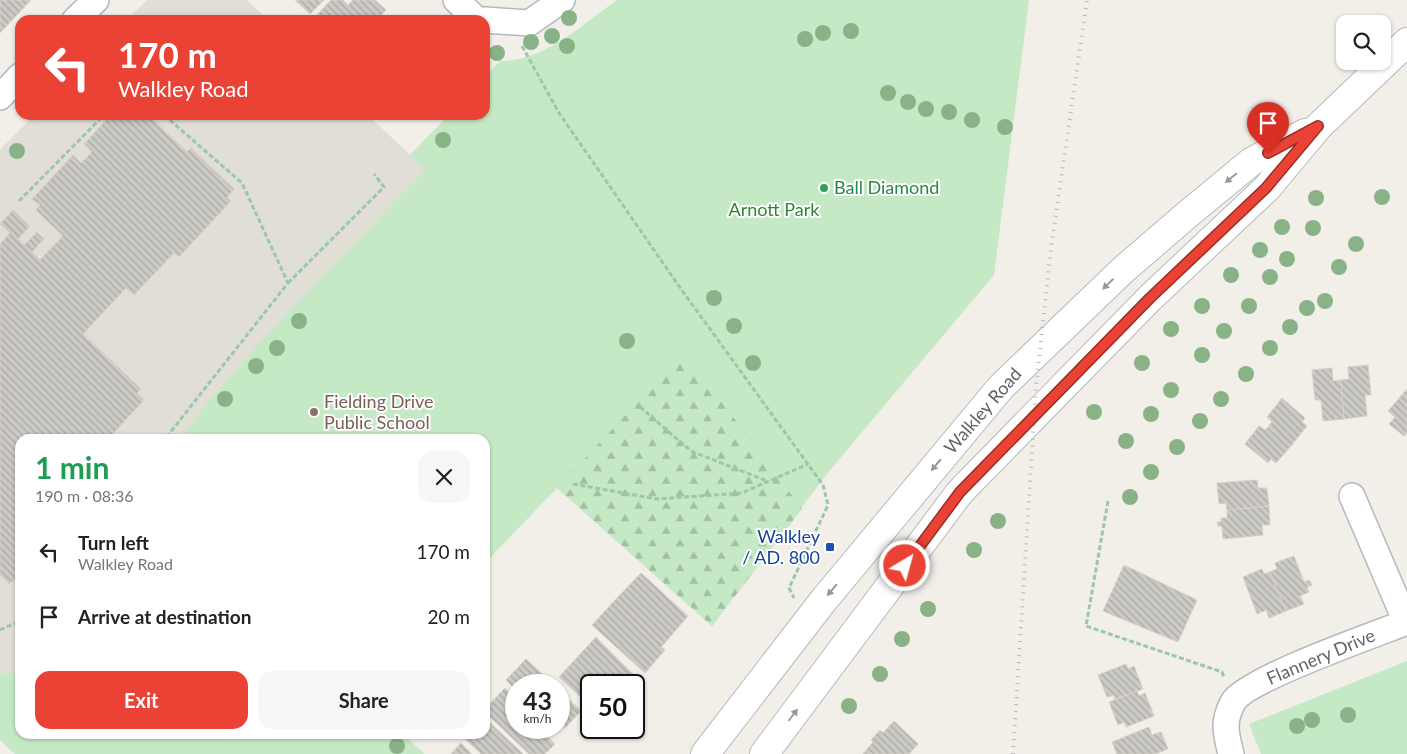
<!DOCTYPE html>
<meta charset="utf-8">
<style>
body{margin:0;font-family:Lato,sans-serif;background:#f6f6f6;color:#222;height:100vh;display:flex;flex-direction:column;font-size:19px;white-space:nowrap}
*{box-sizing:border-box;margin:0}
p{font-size:16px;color:#767676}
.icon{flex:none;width:28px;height:28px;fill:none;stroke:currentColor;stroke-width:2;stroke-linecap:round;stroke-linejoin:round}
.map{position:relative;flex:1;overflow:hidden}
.sheet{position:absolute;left:15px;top:434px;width:475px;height:305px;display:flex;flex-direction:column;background:#fff;border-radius:15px;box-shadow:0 1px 4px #0004}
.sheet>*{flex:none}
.top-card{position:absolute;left:15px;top:15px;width:475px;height:105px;border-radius:15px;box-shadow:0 1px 4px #0004;background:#ea4335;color:#fff;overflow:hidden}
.tools{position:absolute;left:1336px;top:15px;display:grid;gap:10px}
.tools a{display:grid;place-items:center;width:55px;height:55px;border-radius:10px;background:#fff;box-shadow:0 1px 4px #0004;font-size:25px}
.speed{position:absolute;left:505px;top:674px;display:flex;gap:10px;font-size:25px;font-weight:700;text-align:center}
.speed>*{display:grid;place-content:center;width:65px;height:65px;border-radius:50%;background:#fff;box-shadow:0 1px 4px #0004;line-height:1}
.speed small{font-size:12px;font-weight:400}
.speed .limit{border:2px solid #111;border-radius:8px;background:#fff;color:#111}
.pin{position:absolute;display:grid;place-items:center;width:42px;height:42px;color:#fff;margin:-51px -21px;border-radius:50% 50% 50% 0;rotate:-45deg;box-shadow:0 0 5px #0007}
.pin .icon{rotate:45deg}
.me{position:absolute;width:55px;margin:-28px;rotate:37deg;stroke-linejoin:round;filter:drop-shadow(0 0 4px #0008)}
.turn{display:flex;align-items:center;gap:18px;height:105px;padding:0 20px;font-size:22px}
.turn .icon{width:65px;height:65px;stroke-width:2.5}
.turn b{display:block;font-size:35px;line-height:42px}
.round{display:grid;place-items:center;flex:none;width:52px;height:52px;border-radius:15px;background:#f6f6f6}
.summary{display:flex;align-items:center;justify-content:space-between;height:85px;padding:0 20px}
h1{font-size:30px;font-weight:700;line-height:38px;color:#1e9e55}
.button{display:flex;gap:10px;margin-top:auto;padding:10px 20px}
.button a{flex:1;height:58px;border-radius:15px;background:#ea4335;color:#fff;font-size:20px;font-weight:700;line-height:58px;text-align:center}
.button a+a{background:#f6f6f6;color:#222}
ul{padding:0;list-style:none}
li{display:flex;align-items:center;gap:15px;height:65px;padding:0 20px}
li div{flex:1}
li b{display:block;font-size:19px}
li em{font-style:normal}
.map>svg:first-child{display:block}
</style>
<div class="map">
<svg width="1407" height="754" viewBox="0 0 1407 754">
<defs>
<pattern id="forest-firs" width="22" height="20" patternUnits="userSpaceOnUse" patternTransform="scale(1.25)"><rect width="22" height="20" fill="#c5e8c5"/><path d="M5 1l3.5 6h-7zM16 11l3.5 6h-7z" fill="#a3c0a4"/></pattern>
<pattern id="building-back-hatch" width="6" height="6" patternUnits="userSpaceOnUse" patternTransform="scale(1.25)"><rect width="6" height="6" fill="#cccac5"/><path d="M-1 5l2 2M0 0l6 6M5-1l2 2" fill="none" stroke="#a9a8a4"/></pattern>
</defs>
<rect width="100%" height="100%" fill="#f1efe8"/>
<!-- education -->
<path fill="#e1ded6" d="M147 0H247L268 20H127Z
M34 115H368L653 386 485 439H20V734H403L424 754H15L0 740V150Z"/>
<!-- green -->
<path fill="#c5e8c5" d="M617 0H1029L994 275 826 475 712 626 557 488 485 563V439H180L187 427 263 339 425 170 410 155 449 115H485V77L500 61C546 61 581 25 617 0Z
M1407 661V754H1261L1249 724Z
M20 672V734H403L424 754H15L0 740V674Z"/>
<!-- forest -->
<path fill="url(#forest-firs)" d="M683 350 802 509 712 626 557 488 653 386Z"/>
<!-- building -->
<path fill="url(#building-back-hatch)" stroke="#d6d1c6" d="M0 0H31L0 33Z
M295 0H324L310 14Z
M331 0H343L348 5 353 0H375L386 10 377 20H316L314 18Z
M111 115H148L187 152 191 148 234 189 227 197 231 201 179 257 174 253 134 295 126 288 83 334 141 389 137 393 144 400 108 439H99L96 436 93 439H20V575L9 584 0 575V244L10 233 0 224 13 210 30 226 18 239 24 245 37 232 44 239 32 252 40 260 63 236 36 210 40 205 32 199 73 155 81 163 92 152 84 144Z
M1368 365 1371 395H1365L1367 416 1344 419 1341 380 1349 379 1348 367Z
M1332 368 1333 381 1341 380 1344 419 1323 421 1321 400H1315L1312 370Z
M1407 389V433L1404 436 1389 424 1395 417 1388 411Z
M1282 398 1305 418 1302 422 1307 426 1291 446 1268 427 1272 422 1267 417Z
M1259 426 1265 430 1268 427 1291 446 1276 463 1271 459 1268 463 1245 444Z
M1257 480 1258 488H1267L1269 506 1227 510 1226 503 1219 504 1217 483Z
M1269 506 1270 525H1262L1263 535 1223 539 1222 527 1218 526 1217 522H1221V518H1227V510Z
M1294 556 1304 582 1309 580 1312 585 1307 587 1309 592 1300 596 1304 604 1286 611 1270 572 1277 569 1275 563Z
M1124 565 1197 600 1178 642 1103 611Z
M1262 569 1264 574 1270 572 1286 611 1269 618 1266 610 1257 614 1243 577Z
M641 573 688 616 664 644 616 599Z
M616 599 664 644 661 647 665 650 645 673 592 625Z
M596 637 640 681 634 688V685H591V703L589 705 559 677Z
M526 659 554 685H516V690L506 680Z
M1126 664 1128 669 1134 666 1143 689 1115 699 1114 695 1107 697 1098 675Z
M505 688 516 699V728H543L541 730 555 744 545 754H529L485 712V709Z
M559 690 581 711 565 728 559 721Z
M1137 691 1139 696 1145 693 1154 716 1126 727 1124 722 1118 725 1109 702Z
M485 718 523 754H481L465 739 470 734H485Z
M894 721 918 744 909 754H863L873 742 871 740 880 730 883 733Z
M1149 727 1152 735 1161 732 1168 749 1155 754H1117L1112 742Z
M461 743 472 754H451Z"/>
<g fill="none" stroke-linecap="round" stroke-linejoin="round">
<!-- minor casing -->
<g stroke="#b5b8bc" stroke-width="28">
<path id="minor" d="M456 0 477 20H483
M75 20 96 0
M485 20 529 23 562 0
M0 97 20 76
M1352 496 1406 622
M1231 754C1226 733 1222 723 1233 702 1247 679 1376 634 1407 622"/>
</g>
<!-- secondary casing -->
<g stroke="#b6babf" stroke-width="30">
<path id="secondary" d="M705 754 823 601 1001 387 1123 270 1188 214 1251 162 1305 133
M764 754 960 492 1150 298 1267 188 1318 127 1407 42"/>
</g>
<!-- path -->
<path stroke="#9cc7a9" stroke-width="3" stroke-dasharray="5 2.5" stroke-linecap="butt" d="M522 46 559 113 681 289 823 485 828 505 789 588 794 598
M164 115 242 183 288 283 165 439
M19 201 104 115
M288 283 384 187 374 174
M640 407 691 451 767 481
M573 484 657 499 742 493 808 464
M1108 501 1086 626 1222 672 1224 677
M0 630 20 621"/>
<!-- minor -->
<use href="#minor" stroke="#fff" stroke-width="25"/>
<!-- secondary -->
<use href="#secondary" stroke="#fff" stroke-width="28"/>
<!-- rail -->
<path stroke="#b6b7b8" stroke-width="4" stroke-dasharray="1 6" stroke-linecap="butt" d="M1013 754 1036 387 1051 248 1087 0"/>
</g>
<!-- trees -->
<g fill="#89b387">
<circle cx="569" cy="18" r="8"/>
<circle cx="851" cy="31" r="8"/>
<circle cx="823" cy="33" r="8"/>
<circle cx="552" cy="36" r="8"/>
<circle cx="805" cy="39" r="8"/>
<circle cx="531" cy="42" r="8"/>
<circle cx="567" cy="46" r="8"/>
<circle cx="497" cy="53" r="8"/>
<circle cx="888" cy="93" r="8"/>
<circle cx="908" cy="102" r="8"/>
<circle cx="926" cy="109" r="8"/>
<circle cx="949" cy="112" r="8"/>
<circle cx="972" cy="120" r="8"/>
<circle cx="1005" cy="127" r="8"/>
<circle cx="443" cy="140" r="8"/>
<circle cx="17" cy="151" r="8"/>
<circle cx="1382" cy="197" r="8"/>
<circle cx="1316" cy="198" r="8"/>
<circle cx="1282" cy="227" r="8"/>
<circle cx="1313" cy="228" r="8"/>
<circle cx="1356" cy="244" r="8"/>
<circle cx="1260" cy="250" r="8"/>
<circle cx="1287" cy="259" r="8"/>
<circle cx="1339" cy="267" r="8"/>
<circle cx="1231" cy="275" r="8"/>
<circle cx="1270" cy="277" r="8"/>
<circle cx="714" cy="298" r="8"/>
<circle cx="1325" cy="301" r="8"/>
<circle cx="1202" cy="306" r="8"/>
<circle cx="1249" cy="306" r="8"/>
<circle cx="1307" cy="308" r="8"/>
<circle cx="299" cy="321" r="8"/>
<circle cx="734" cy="326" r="8"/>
<circle cx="1290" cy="327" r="8"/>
<circle cx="1171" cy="329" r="8"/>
<circle cx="1224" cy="331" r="8"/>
<circle cx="627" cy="341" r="8"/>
<circle cx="277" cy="348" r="8"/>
<circle cx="1270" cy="348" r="8"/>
<circle cx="1202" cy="355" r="8"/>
<circle cx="753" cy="363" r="8"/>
<circle cx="1142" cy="363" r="8"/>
<circle cx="256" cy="366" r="8"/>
<circle cx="1246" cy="374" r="8"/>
<circle cx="1171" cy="390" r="8"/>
<circle cx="225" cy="399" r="8"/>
<circle cx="1221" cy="399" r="8"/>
<circle cx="1094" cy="412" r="8"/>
<circle cx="1151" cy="414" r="8"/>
<circle cx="1200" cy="421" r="8"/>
<circle cx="1126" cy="441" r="8"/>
<circle cx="1177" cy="447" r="8"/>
<circle cx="1151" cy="472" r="8"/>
<circle cx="1130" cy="497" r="8"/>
<circle cx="998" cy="521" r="8"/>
<circle cx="974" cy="550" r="8"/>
<circle cx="928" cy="609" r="8"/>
<circle cx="902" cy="639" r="8"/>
<circle cx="880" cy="674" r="8"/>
<circle cx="849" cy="706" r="8"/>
<circle cx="1348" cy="715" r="8"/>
<circle cx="1312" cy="720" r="8"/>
<circle cx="1297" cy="726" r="8"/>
<circle cx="397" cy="746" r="8"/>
</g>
<!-- one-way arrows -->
<defs><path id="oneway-solid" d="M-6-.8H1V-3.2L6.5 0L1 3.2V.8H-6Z" transform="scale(1.25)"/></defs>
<g fill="#979a9d">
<use href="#oneway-solid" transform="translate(1231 178) rotate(141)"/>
<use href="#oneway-solid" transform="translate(1108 284) rotate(136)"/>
<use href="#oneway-solid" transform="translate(936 465) rotate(130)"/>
<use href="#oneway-solid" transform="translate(832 590) rotate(130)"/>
<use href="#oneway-solid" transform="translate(793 715) rotate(-53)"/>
</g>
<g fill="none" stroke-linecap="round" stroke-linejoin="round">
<!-- route casing -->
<g stroke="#982c22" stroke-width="12">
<path id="route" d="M905 566 960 492 1150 298 1266 188 1318 126 1268 153"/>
</g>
<!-- route -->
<use href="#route" stroke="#ea4335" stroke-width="9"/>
</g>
<!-- markers -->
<circle fill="#2e9e5b" stroke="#fff" stroke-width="2" cx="824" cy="188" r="5"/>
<circle fill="#8d6e63" stroke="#fff" stroke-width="2" cx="314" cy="412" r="5"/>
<rect fill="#1a4fb4" stroke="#fff" stroke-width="2" x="825" y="542" width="10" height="10" rx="2.5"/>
<g text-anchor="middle" stroke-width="4" stroke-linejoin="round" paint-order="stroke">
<!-- leisure labels -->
<g font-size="18" fill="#27864d" stroke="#fff" text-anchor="start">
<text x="834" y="194">Ball Diamond</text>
</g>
<!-- park labels -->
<g font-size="18" fill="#348238" stroke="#fff">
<text x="774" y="216">Arnott Park</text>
</g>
<!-- education labels -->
<g font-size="18" fill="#785e54" stroke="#fff" text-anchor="start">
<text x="324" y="408">Fielding Drive<tspan x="324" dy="21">Public School</tspan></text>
</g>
<!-- street labels -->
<g font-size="18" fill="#5f6368" stroke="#fff">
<text transform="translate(983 411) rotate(-49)" y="6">Walkley Road</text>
<text transform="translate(1321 657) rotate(-23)" y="6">Flannery Drive</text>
</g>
<!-- transit labels -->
<g font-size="18" fill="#164399" stroke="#fff" text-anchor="end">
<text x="820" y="543">Walkley<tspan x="820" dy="21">/ AD. 800</tspan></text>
</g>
</g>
</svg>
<div class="tools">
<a><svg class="icon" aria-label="search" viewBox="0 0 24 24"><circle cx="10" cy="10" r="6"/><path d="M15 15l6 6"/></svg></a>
</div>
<div class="speed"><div>43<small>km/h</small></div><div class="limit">50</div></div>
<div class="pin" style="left:1268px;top:153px;background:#d93025"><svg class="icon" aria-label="arrive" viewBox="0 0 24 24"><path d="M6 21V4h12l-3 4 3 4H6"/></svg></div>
<svg class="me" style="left:905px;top:566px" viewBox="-20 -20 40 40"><circle r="17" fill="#ea4335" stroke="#fff" stroke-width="3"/><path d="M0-11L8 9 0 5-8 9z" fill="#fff"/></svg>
<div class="top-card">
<div class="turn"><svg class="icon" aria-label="left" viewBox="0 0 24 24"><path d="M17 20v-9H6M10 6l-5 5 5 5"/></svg><div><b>170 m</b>Walkley Road</div></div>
</div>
<section class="sheet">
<div class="summary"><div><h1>1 min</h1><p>190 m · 08:36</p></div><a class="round"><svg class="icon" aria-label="close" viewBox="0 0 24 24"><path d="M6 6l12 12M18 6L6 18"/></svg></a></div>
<ul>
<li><svg class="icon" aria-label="left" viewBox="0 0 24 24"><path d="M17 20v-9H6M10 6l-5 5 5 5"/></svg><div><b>Turn left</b><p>Walkley Road</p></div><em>170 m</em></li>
<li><svg class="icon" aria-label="arrive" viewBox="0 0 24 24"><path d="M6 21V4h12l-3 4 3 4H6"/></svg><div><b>Arrive at destination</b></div><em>20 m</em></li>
</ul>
<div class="button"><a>Exit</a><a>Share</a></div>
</section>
</div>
